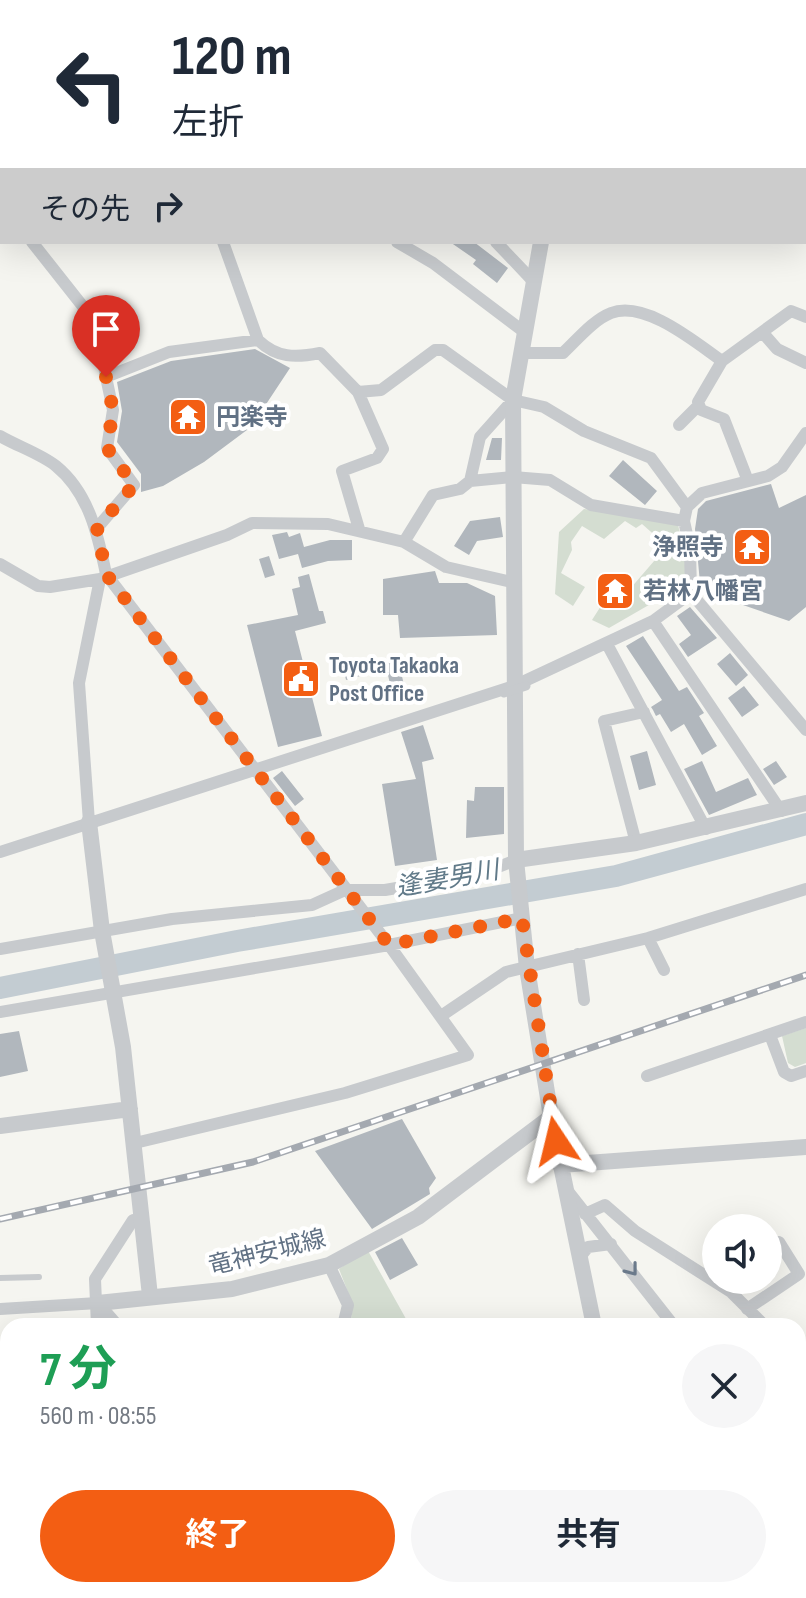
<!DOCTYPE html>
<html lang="ja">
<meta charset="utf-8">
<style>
body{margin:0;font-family:"Sofia Sans Condensed","Noto Sans JP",sans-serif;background:#f6f6f7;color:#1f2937;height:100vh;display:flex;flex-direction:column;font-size:30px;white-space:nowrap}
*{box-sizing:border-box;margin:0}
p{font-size:26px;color:#747a83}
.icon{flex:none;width:44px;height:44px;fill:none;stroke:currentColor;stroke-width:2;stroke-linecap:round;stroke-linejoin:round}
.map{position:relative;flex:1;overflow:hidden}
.sheet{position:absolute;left:0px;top:1318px;width:806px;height:280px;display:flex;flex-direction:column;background:#fff;border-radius:24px 24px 0 0;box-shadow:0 8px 32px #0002}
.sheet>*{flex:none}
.top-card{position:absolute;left:0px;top:0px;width:806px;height:244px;box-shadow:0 8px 32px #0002;background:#fff;color:#1f2937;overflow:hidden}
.controls{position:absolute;left:702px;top:1214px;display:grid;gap:16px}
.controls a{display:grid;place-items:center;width:80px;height:80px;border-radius:50%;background:#fff;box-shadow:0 8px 32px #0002;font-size:40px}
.pin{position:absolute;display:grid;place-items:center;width:68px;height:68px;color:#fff;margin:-82px -34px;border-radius:50% 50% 50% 0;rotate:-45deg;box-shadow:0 0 8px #0007}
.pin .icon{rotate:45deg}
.me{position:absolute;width:88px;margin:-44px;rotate:350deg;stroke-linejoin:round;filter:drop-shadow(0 0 6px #0008)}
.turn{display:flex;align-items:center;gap:28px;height:168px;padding:0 40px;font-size:36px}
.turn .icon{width:104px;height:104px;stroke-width:2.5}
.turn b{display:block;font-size:56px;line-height:68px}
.then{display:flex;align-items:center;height:76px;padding:0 40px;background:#0003;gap:16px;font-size:30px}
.round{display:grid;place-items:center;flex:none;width:84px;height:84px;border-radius:42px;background:#f6f6f7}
.headline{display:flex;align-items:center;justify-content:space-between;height:136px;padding:0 40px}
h1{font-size:48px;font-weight:700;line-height:60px;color:#1e9e55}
.cta{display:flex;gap:16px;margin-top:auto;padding:16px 40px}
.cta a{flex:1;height:92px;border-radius:48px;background:#f35e13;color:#fff;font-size:32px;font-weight:700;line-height:92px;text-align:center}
.cta a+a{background:#f6f6f7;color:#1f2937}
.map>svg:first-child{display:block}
</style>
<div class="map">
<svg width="806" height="1598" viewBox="0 0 806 1598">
<rect width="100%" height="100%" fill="#f5f5f0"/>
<!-- green -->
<path fill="#d4ddd1" d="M584 509 677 521 688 565 680 587 609 628 592 620 606 598 617 604 667 546 642 524 636 528 625 521 604 539 582 526 571 542 572 550 561 573 585 587 573 606 555 594 559 532Z
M806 1028V1063L795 1067 788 1063 782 1036Z
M367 1249 410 1326H350L353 1305 339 1269Z"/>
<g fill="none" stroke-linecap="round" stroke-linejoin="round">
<!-- river -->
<path stroke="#c3ccd2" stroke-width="22" d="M0 988 237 941 616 876 806 824"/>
</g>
<!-- building -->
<path fill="#b1b7bd" d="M450 242H474L508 268 497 283 473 264 476 260Z
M255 349 290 368 251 427 204 462 163 486 141 492V474L117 442 122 411 117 382 171 361Z
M492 438H502L501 460H486Z
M623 460 657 491 645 505 609 476Z
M771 484 779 508 806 495V607L789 621 711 594 700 583 695 529 698 509 706 501Z
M500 517 503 537 477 541 469 555 454 546 470 521Z
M287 532 289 537 300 533 304 547 330 540H352V560L328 561 302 568 298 554 279 559 272 535Z
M269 556 275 575 265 578 259 559Z
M435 571 439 583H467L495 596 497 635 400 638 398 615H383V579Z
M309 574 319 611H323L326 623 295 631 322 736 278 747 247 625 298 615 292 589 300 587 298 577Z
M690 607 717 638 688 657 679 644 691 635 677 616Z
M643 636 679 691 687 687 704 713 699 716 717 746 702 755 684 724 671 732 660 714 656 716 653 710 651 707 662 700 626 646Z
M730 653 748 675 736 686 717 664Z
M398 660 408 701 395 704 385 663Z
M361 662 364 675 346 680 343 666Z
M744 686 759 705 742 717 728 698Z
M423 725 434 759 422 762 437 860 395 866 382 784 416 779 401 732Z
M647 751 656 785 639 790 630 756Z
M702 761 716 792 748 778 757 795 709 815 684 769Z
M776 761 787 777 774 785 763 769Z
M282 771 304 799 295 806 273 778Z
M475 787H504V834L466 838 467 800 474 801Z
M19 1031 28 1071 0 1077V1034Z
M402 1119 436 1178 429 1188 430 1194 372 1229 315 1151Z
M402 1238 418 1265 390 1280 375 1252Z"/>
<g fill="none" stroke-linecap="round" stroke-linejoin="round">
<!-- service -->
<path stroke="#c7cacd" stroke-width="6" d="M0 1278 39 1277"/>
<!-- pedestrian -->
<path stroke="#c7cacd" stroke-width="9" d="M804 42 806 48"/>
<!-- minor -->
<path stroke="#c7cacd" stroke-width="12" d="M442 0 444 2
M507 0 508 2
M541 0 557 2
M700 0V2
M332 2 335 0
M0 201 2 204
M32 242 96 323 106 377 169 352 258 340
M223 242 258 340C277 358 295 358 320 353L358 392 381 390 435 350H443L513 400 544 407 584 431 651 458 687 507
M397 242 433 263 523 331
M496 242 533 281
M763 333 777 349 806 363
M520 353H563C577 340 593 320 611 313 645 300 695 342 722 361
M358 392 383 449 377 458 342 471 359 529
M679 425 698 406
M806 433 782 467 768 476 702 493 687 507 684 521 690 548 691 593 806 730
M0 436C17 446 41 454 56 466 89 493 98 535 106 574L389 945 468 1055 345 1093 135 1143
M470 481 480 437 513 400
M748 481 724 419 701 410 698 402 722 361 791 311 806 317
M97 528 134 485 107 448 113 410 106 377
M404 542 433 495 460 489 470 481 513 477 550 480 591 505 684 521
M0 564 38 586 50 587 100 579 227 535 252 523 328 524 404 542 446 567 512 582
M653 621 781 811
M607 644 706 829
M89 822 79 683 100 579
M636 843 604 721 644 712
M0 852 514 686 653 621 691 593
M648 938 664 970
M0 949 172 919 312 905 345 890H385L483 873 516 860
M578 954 584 1000
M0 1012 389 945 522 918
M441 1016 506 972 648 938 806 889
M770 1035 784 1072 791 1076 806 1071
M647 1076 806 1022
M567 1190 674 1326
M585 1214 605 1205 635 1231 731 1292 765 1326
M580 1257 588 1247 611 1244
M329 1265 348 1305 343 1326
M98 1303 118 1326
M0 1309 98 1303
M747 1309 799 1274 779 1242 768 1249
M97 1326 95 1279 133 1220
M798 1353 806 1362
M6 1415 8 1414
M798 1483 806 1493
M798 1553 806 1552
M798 1589 806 1586
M199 1590 206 1598
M223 1590 231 1598
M352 1590 360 1598
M45 1598 47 1590
M129 1598 143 1590
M417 1598 422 1590
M595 1598 597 1590"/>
<!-- tertiary -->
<path stroke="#c7cacd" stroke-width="16" d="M615 2V0
M541 242 513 400 516 860 527 968 551 1117 594 1326
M89 822 102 931 123 1047 150 1296
M516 860 636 843 806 803
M0 1126 130 1109
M560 1165 806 1147
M98 1303 232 1289 329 1265 418 1217 551 1117
M629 1590V1598"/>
<!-- rail casing -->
<g stroke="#a4a9b0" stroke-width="7">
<path id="rail" d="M0 1219 253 1162 806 975"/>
</g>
<!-- rail -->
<use href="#rail" stroke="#fff" stroke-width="4" stroke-dasharray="12" stroke-linecap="butt"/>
<!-- pedestrian-bridge -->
<path stroke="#c7cacd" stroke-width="9" d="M504 693 526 686"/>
</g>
<!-- one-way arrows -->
<defs><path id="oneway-chevron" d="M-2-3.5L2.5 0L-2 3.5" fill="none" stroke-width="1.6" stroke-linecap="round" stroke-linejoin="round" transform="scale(2)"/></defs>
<use stroke="#6b7a8b" href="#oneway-chevron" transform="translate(632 1270) rotate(52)"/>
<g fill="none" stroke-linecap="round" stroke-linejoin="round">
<!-- route -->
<path stroke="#f35e13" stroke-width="14" stroke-dasharray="0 25.2" d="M106 377 113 410 107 448 134 485 97 528 106 574 389 945 522 918 556 1141"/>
</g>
<!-- icons -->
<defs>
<g id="temple-square" transform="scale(2)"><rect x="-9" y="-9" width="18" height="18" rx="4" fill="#f35e13" stroke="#fff"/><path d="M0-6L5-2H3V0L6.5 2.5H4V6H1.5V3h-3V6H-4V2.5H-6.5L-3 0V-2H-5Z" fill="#fff"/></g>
<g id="civic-square" transform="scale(2)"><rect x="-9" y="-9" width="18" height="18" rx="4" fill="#f35e13" stroke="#fff"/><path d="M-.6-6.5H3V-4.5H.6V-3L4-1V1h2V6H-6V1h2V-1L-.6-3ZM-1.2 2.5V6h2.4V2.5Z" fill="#fff"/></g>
</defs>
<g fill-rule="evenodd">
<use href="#temple-square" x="188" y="417"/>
<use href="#temple-square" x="752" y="547"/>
<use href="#temple-square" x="615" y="591"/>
<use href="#civic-square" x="301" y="679"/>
</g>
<g text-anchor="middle" stroke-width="8" stroke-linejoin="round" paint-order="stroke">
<!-- poi labels -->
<g font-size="24" font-weight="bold" fill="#617184" stroke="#fff" text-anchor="start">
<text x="216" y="425">円楽寺</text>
<text x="724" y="555" text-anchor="end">浄照寺</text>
<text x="643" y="599">若林八幡宮</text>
<text x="329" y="673">Toyota Takaoka<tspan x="329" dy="28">Post Office</tspan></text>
</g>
<!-- street labels -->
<g font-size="24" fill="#617184" stroke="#fff">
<text transform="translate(267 1252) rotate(-14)" y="8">竜神安城線</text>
</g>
<!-- water labels -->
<g font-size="26" font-style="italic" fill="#617a89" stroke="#fff">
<text transform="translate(447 878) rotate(-10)" y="9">逢妻男川</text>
</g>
</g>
</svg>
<div class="controls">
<a><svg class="icon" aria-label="sound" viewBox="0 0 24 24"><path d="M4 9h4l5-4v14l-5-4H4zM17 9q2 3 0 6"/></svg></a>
</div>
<div class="pin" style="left:106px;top:377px;background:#d93025"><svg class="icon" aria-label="arrive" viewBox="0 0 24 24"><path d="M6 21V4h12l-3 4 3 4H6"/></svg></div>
<svg class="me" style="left:556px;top:1141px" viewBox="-20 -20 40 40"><path d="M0-17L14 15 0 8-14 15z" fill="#f35e13" stroke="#fff" stroke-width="4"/></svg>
<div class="top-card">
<div class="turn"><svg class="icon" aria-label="left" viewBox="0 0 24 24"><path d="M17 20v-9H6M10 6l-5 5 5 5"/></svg><div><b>120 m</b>左折</div></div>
<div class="then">その先<svg class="icon" aria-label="right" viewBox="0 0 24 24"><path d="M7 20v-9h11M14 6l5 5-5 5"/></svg></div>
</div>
<section class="sheet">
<div class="headline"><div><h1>7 分</h1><p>560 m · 08:55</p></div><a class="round"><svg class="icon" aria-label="close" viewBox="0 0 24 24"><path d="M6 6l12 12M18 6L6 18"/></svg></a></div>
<div class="cta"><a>終了</a><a>共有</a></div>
</section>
</div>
